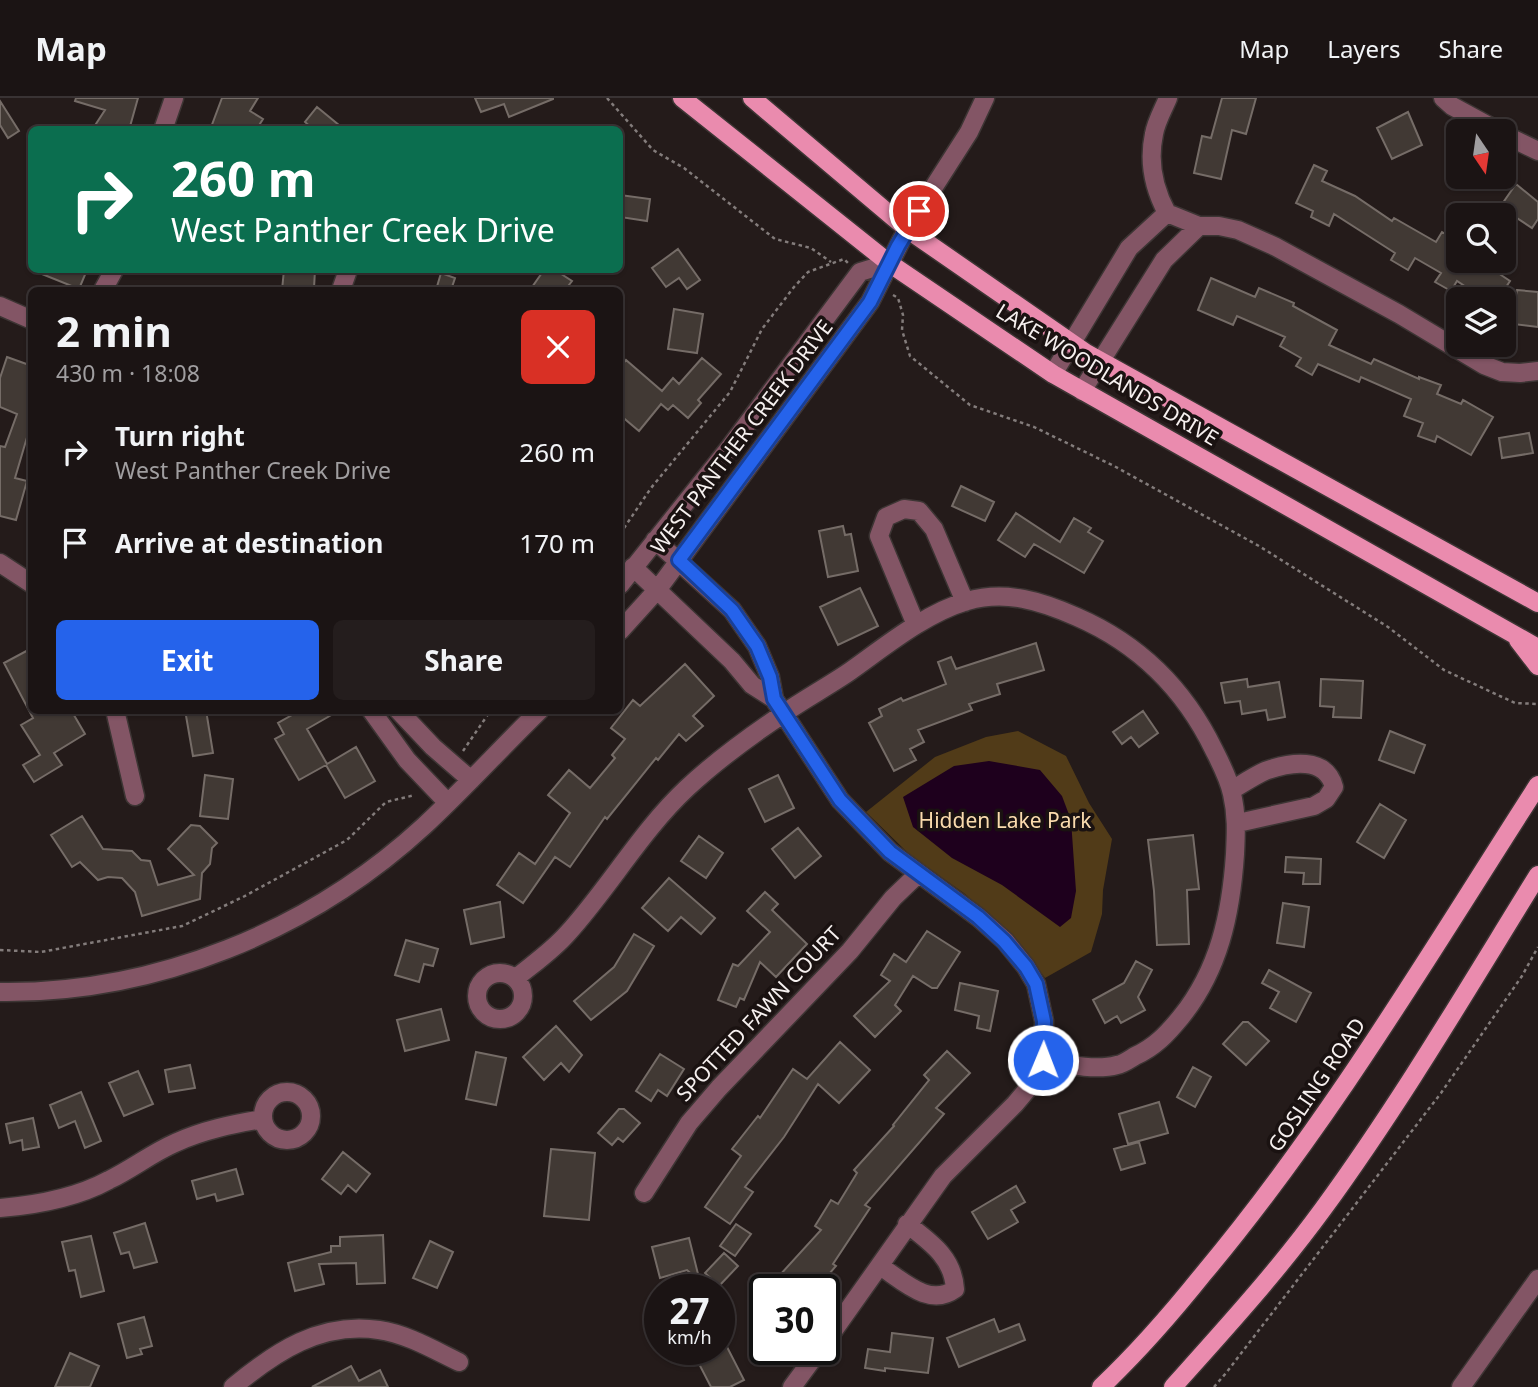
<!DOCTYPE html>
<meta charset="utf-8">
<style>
body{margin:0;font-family:"Noto Sans",sans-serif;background:#241d1d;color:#f1f3f6;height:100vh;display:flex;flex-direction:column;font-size:26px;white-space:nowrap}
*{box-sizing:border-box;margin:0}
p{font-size:23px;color:#a09ea0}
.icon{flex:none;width:38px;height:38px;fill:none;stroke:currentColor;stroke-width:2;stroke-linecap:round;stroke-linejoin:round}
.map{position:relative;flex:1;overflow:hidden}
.side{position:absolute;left:28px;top:189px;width:595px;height:427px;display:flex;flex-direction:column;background:#1b1414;border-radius:10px;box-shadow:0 2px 5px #0004,0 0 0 2px #393334}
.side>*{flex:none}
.guide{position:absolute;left:28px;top:28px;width:595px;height:147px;border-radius:10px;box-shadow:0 2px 5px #0004,0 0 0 2px #393334;background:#0b6e4f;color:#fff;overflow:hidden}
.needle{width:46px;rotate:167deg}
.fabs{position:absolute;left:1446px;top:21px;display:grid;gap:14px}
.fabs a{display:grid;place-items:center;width:70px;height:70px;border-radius:10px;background:#1b1414;box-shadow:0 2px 5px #0004,0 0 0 2px #393334;font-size:35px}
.speed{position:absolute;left:644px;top:1176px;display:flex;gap:14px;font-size:35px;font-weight:700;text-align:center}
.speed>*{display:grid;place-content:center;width:91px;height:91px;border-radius:50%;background:#1b1414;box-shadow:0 2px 5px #0004,0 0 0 2px #393334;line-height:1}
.speed small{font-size:18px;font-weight:400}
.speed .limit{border:4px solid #111;border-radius:10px;background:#fff;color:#111}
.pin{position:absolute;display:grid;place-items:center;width:60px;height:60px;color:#fff;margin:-30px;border:4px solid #fff;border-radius:50%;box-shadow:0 2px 7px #0007}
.me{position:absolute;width:77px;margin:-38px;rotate:1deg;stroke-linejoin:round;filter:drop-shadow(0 0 5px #0008)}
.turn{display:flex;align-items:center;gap:24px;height:147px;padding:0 28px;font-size:32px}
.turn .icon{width:91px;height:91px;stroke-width:2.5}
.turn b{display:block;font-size:49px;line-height:60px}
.round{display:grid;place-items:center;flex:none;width:74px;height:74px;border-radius:10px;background:#241d1d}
.head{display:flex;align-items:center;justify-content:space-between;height:119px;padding:0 28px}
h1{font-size:42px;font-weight:700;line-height:52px}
.primary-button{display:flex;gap:14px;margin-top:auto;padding:14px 28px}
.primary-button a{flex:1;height:80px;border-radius:10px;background:#2563eb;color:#fff;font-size:28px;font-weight:700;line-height:80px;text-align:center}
.primary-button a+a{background:#241d1d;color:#f1f3f6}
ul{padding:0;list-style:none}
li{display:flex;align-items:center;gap:21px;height:91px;padding:0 28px}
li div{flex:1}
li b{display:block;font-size:26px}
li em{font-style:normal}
header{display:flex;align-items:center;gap:42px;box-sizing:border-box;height:98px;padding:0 35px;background:#1b1414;border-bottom:2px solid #393334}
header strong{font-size:33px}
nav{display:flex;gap:38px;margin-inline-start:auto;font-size:24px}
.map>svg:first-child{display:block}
</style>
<header>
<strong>Map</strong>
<nav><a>Map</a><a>Layers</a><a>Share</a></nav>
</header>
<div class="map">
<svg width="1538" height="1289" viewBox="0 0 1538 1289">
<rect width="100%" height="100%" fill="#241b1a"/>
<!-- green -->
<path fill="#513b18" d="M1018 633 1066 658 1089 705 1112 741 1103 792 1102 816 1091 854 1045 880 1019 846 965 796 910 757 866 714 935 659 986 639Z"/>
<!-- water -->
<path fill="#1e001d" d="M989 663 1040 672 1062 698 1071 722 1076 793 1071 820 1060 829 1002 787 952 760 913 729 903 699 954 668Z"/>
<!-- building -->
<path fill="#413934" stroke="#756c67" stroke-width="2" d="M76 0H138L129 32H92L105 12 75 3Z
M222 0H258L250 13 263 21 256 32H210Z
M475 0H553V1L509 19 504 6 481 14Z
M1222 0H1256L1246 36 1232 32 1221 81 1194 75 1202 38 1211 40Z
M0 3 19 33 8 40 0 27Z
M317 9 345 32H314L305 24Z
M1408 14 1422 47 1392 61 1377 30Z
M1314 67 1327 73 1322 83 1355 98 1392 123 1394 120 1436 144 1442 134 1458 143V163H1480L1510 183 1498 201H1484L1457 183 1451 193 1435 184 1441 175 1415 160 1408 172 1391 162 1395 155 1334 116 1329 128 1311 119 1313 113 1296 105Z
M1516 86 1538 104V121L1532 130 1500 109Z
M620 97 650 101 647 123 620 119Z
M678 151 700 182 687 191 679 180 666 189 652 170Z
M32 172H87L79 191Z
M284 172H315L314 190 309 189V192H282Z
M544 172H555L572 183 565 192H530Z
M441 175 455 180 451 192H436Z
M1211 180 1255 199 1259 190 1294 205 1293 208 1337 232 1329 247 1371 266 1374 261 1419 281V279L1441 287 1437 296 1461 306 1463 302 1493 319 1471 357 1437 338 1435 344 1418 338 1423 325 1404 318 1411 301 1361 279 1359 284 1318 266 1312 277 1296 268 1301 260 1280 248 1285 239 1237 218 1233 227 1198 212Z
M1517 192 1538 194V229L1513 226Z
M674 211 703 216 697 255 668 251Z
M7 259 32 268V337L28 336 15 380 27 383 16 422 0 418V348L5 349 17 316 0 309V280Z
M702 260 721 276 698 302 701 305 688 320 673 307 668 312 661 306 639 333 620 317V270L626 262 662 293 673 280 679 286Z
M1529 335 1533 355 1502 360 1499 340Z
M961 388 994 404 985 423 952 408Z
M1016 415 1060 444 1074 420 1091 430 1088 434 1103 443 1084 475 1034 446 1025 459 998 442Z
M843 428 845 437 851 436 858 473 828 479 819 433Z
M860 490 878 528 838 547 820 509Z
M1036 545 1044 572 997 586 1000 596 969 606 972 612 918 632 924 644 910 651 916 662 894 673 869 625 882 618 879 611 901 600 903 603 946 586 938 564 951 559 956 571Z
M32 550V612H71L85 636 54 655 62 667 34 684 23 667 40 657 21 627 33 620 4 565Z
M685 566 714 598 693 618 703 628 686 643 679 636 658 662 656 660 607 721 605 719 570 769 555 759 523 805 497 787 519 755 535 766 570 715 548 697 569 672 590 690 615 660 612 657 625 641 611 630 633 602 640 608Z
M1247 581 1248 589 1279 584 1285 619 1268 622 1266 612 1242 616 1240 603 1225 605 1221 585Z
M1321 581 1363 583 1361 620 1333 619 1334 609 1320 608Z
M185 612H206L213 655 193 658Z
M301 612H340L307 631 327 666 356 649 375 683 345 700 326 667 299 682 275 641 284 636 278 625Z
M1143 613 1158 635 1139 649 1131 639 1122 646 1113 634Z
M1390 633 1425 647 1414 675 1379 662Z
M205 677 233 681 228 721 200 718Z
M778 677 794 710 765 724 749 691Z
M1380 706 1406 722 1384 760 1357 744Z
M82 718 103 751 132 753 141 762 150 763 158 787 194 777 168 751 191 727 200 728 217 745 212 750 210 766 202 775 200 801 142 818 135 794 122 780 108 779 98 782 80 764 72 769 51 737Z
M798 730 821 758 795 780 772 751Z
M1193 737 1199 791 1187 792 1189 846 1157 847 1154 793 1148 742Z
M699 738 723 755 706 780 681 763Z
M1286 759 1321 761 1320 786H1303L1304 775 1285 774Z
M669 780 715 820 701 836 681 819 668 833 642 810Z
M765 794 778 806 772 812 807 846 776 879 760 864 744 902 740 900 736 909 718 902 733 866 738 868 770 834 747 813Z
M500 804 504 839 471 846 464 812Z
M1283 805 1309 809 1304 849 1277 845Z
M927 833 960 854 937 890H932L913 878 895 907 901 913 875 939 854 918 890 883 881 877 894 856 906 864Z
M634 836 654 848 627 893 591 922 574 903 614 869Z
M406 842 438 851 433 868 424 866 419 884 395 877Z
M1136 863 1152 872 1138 899 1145 912 1121 925 1117 918 1105 925 1093 902 1124 885Z
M1269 872 1311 895 1296 924 1270 910 1279 894 1262 885Z
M960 885 998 893 990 933 977 930 979 918 955 912Z
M441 911 449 942 405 953 397 922Z
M1243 924H1248L1269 943 1246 967 1223 946Z
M556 928 582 957 569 974 561 965 544 982 523 959Z
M840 944 870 972 839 1005 818 986 784 1039 745 1089 753 1094 730 1126 705 1109 741 1058 732 1051 758 1018 760 1020 793 971 807 981Z
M947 953 970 975 936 1010 944 1016 865 1107 870 1110 833 1166 836 1168 815 1192H794L779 1178 821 1132 815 1128 831 1102 838 1106 857 1075 854 1072 894 1028 893 1027 929 982 924 977Z
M476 954 506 960 496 1007 466 1001Z
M660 956 684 971 667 998 658 992 651 1003 636 993Z
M190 967 195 990 169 994 165 972Z
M1193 969 1211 979 1195 1009 1177 999Z
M138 973 153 1006 124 1018 109 985Z
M81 994 101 1043 85 1050 75 1023 59 1030 50 1007Z
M1159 1004 1168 1035 1128 1046 1119 1016Z
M619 1011H624L640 1025 623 1044 618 1040 612 1047 598 1035Z
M33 1020 39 1049 23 1052 22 1042 10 1045 6 1026Z
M1139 1044 1145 1065 1121 1072 1114 1051Z
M551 1051 595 1055 589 1122 544 1118Z
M343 1054 370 1076 356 1094 348 1087 341 1096 322 1081Z
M236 1071 243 1096 217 1103 215 1096 197 1101 192 1083Z
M1016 1088 1025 1104 1011 1112 1018 1124 988 1141 972 1114Z
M145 1125 157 1164 134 1170 129 1154 121 1156 114 1135Z
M736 1126 751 1136 735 1158 720 1148Z
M383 1137 385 1185 357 1186 356 1165 319 1166 324 1186 295 1193 288 1165 331 1154V1148H340V1139Z
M91 1138 104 1193 81 1199 75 1172 69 1173 62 1144Z
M689 1140 700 1184 687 1172 660 1180 652 1149Z
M430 1143 453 1154 437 1190 413 1180Z
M724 1155 738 1168 719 1188 705 1175Z
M765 1214V1246L749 1231Z
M144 1219 152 1248 140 1251 142 1256 127 1260 118 1226Z
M994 1221 999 1234 1019 1226 1025 1242 959 1269 947 1240Z
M892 1235 933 1240 928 1275 885 1270V1273L865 1270 868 1251 890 1254Z
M726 1247 744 1282 730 1289H711L697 1262Z
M70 1255 99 1268 90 1289H55Z
M351 1268 359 1283 380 1272 388 1289H312Z"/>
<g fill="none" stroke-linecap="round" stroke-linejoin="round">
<!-- minor casing -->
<g stroke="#3d3534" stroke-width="21">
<path id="minor" d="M1443 0 1452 8 1498 33
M163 32 174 0
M1503 36 1538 53
M1167 115 1199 128H1219L1238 132 1274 148 1399 216 1484 267 1502 274 1520 275 1538 273
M1167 115C1154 91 1148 64 1154 36 1156 24 1163 12 1168 0
M103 192 114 172
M341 192 348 172
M0 208 32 222
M1053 276 1129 150 1167 115
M1082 293 1164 162 1199 128
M655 442 732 512 757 548 770 579 774 601 840 702 890 754 978 819 1005 843 1026 869 1036 886 1044 923 1043 962 1031 987 1015 1006 943 1078 824 1246
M0 465 32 486
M633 469 732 563 752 587 774 601
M620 487 730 349 860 174 889 165
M916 527 879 438 886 419 904 411 919 413 934 431 965 504
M620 533 658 491 870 204 907 131 969 34 985 0
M115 612 135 698
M371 612 407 662 448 705
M398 612 433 649 471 682
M1232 692C1242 686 1254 678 1265 673 1290 664 1326 658 1334 689L1326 701 1314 708 1238 725
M477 898a23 23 0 1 1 46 0a23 23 0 1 1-46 0Z
M516 880C533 866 552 853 567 836 609 790 641 733 687 690 716 663 750 638 783 616 803 602 825 590 846 576 882 551 923 516 967 503 1006 492 1041 503 1077 519 1139 546 1185 592 1214 652 1221 666 1229 681 1232 696 1237 717 1236 735 1235 756 1231 816 1219 872 1181 919 1167 936 1155 949 1135 958 1130 961 1123 966 1117 967 1095 973 1065 966 1043 962
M0 894C155 896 310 833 424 728 464 691 501 650 540 612
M263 1018a24 24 0 1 1 48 0a24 24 0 1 1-48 0Z
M644 1095 689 1025 719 990 850 853 893 800 918 776
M0 1110C37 1107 76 1100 109 1082 132 1071 152 1055 175 1045 203 1032 233 1026 263 1021
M880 1168C902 1182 929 1210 955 1191 953 1159 930 1144 907 1126
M233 1289C275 1254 321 1223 379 1232 407 1236 434 1252 459 1264
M792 1289 820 1251
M1461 1289 1538 1181"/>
</g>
<!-- major casing -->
<g stroke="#3d3534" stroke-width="21">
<path id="major" d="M682 0 889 165 1053 276 1538 550
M752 0 907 131 1086 255 1538 505
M1518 542 1538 568
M1101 1289C1138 1254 1172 1215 1204 1175 1331 1023 1431 853 1538 687
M1173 1289C1225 1231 1277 1174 1323 1111 1401 1004 1468 890 1538 777"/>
</g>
<!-- path -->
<path stroke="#837c7b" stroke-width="2.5" stroke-dasharray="3.5 3.5" stroke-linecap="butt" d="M607 0 653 52 684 70 775 141 811 150 831 164
M893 197 898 200 903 217 902 232 910 258 970 307 1034 329 1114 368 1259 448 1388 529 1444 572 1515 605 1538 606
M620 436 651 390 730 294 762 231 794 189 808 174 844 161 848 165
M463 653 491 612
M0 852 41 854 182 828 243 799 347 742 386 704 415 697
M1214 1289 1226 1275 1441 995 1522 878 1538 849"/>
<!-- minor -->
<use href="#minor" stroke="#835565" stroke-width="18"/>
<!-- major -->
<use href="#major" stroke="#ea8bae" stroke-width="18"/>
</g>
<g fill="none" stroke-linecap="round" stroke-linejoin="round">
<!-- route casing -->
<g stroke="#184099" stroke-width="18">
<path id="route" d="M919 113 898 148 870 204 679 462 732 512 757 548 770 579 774 601 840 702 890 754 978 819 1004 843 1026 869 1036 886 1044 923 1043 962"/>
</g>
<!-- route -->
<use href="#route" stroke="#2563eb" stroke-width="12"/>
</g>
<g text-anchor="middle" stroke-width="7" stroke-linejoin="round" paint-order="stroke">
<!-- street labels -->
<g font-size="21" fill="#f6f0ef" stroke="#1a1211">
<text transform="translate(1107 277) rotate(31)" y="7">LAKE WOODLANDS DRIVE</text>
<text transform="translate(742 339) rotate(-53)" y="7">WEST PANTHER CREEK DRIVE</text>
<text transform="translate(759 916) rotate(-47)" y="7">SPOTTED FAWN COURT</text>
<text transform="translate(1317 987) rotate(-56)" y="7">GOSLING ROAD</text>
</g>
<!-- park labels -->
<g font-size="21" fill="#fadbae" stroke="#1a1211">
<text x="1005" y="730">Hidden Lake Park</text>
</g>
</g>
</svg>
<div class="fabs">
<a><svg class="needle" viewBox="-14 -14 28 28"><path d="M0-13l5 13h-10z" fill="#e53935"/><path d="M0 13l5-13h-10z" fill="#a09ea0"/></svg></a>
<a><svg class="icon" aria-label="search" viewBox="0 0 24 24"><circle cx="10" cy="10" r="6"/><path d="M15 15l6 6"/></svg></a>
<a><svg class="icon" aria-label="layers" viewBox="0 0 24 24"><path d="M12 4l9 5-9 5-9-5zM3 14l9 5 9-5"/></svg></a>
</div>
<div class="speed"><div>27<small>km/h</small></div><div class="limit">30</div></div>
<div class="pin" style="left:919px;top:113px;background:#d93025"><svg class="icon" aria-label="arrive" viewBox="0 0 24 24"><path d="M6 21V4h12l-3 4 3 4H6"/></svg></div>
<svg class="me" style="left:1043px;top:962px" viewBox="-20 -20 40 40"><circle r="17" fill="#2563eb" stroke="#fff" stroke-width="3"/><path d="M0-11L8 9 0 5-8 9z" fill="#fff"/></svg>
<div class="guide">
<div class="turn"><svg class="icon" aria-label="right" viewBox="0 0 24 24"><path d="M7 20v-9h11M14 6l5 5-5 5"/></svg><div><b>260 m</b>West Panther Creek Drive</div></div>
</div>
<section class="side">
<div class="head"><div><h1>2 min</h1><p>430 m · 18:08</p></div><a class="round" style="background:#d93025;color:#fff"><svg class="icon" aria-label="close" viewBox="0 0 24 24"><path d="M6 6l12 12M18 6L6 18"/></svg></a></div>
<ul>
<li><svg class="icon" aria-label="right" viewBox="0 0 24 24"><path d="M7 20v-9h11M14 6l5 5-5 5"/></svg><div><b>Turn right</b><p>West Panther Creek Drive</p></div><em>260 m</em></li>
<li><svg class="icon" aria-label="arrive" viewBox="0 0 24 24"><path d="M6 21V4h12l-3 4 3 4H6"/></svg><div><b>Arrive at destination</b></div><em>170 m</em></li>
</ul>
<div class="primary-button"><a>Exit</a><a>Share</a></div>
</section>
</div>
